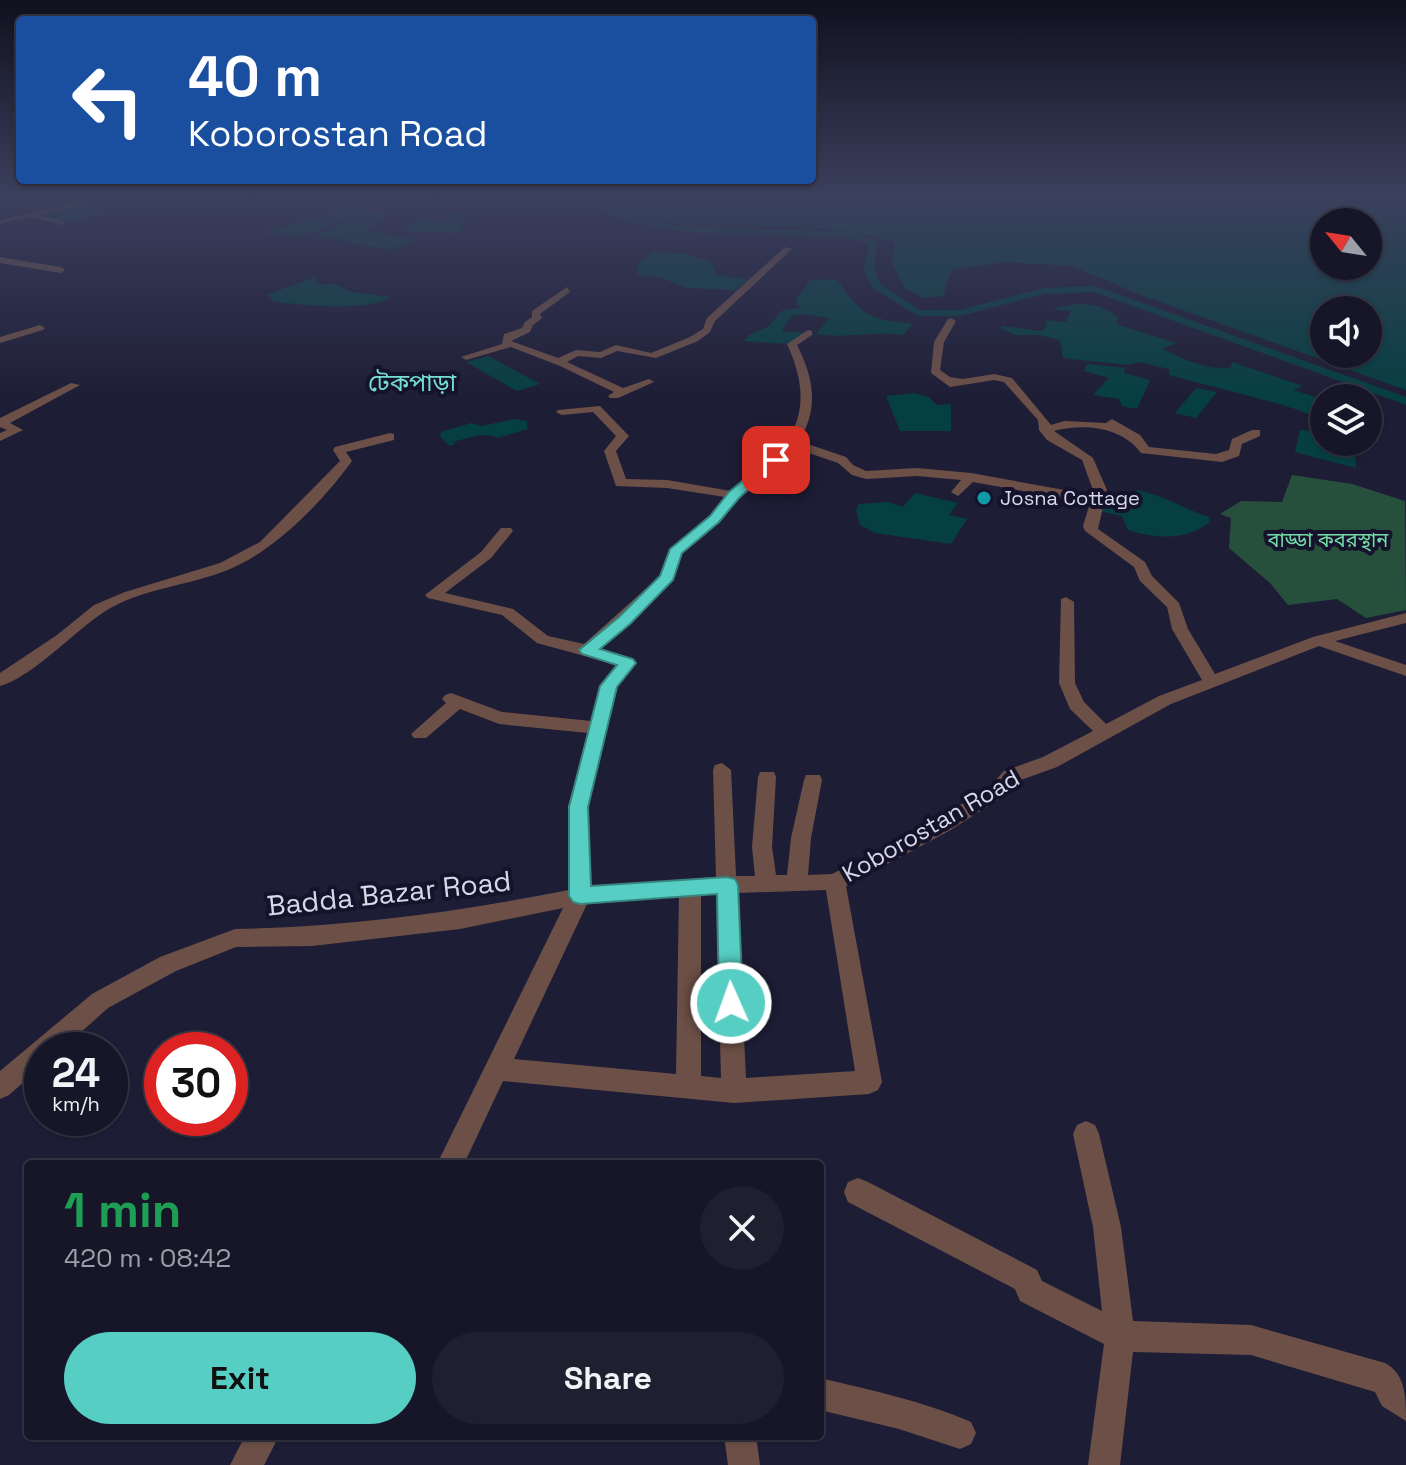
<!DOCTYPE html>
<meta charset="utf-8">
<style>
body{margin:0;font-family:"Space Grotesk","Noto Sans Bengali",sans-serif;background:#1f1f30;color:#f1f3f6;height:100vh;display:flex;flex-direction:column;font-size:30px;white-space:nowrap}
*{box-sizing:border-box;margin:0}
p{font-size:26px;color:#9e9fa8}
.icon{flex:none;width:44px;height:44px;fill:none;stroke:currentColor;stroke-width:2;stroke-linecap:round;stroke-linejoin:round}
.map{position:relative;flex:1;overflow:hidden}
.panel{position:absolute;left:24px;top:1160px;width:800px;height:280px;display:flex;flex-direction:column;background:#161628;border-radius:8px;box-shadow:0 2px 6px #0004,0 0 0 2px #353545}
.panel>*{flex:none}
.top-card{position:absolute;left:16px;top:16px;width:800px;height:168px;border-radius:8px;box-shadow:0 2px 6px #0004,0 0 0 2px #353545;background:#1a4fa0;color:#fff;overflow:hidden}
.needle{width:52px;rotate:300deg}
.buttons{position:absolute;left:1310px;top:208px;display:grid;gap:16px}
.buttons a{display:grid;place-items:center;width:72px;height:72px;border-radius:50%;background:#161628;box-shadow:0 2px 6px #0004,0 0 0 2px #353545;font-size:40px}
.speed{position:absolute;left:24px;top:1032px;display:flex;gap:16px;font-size:40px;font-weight:700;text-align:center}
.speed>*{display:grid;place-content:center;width:104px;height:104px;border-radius:50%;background:#161628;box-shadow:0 2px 6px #0004,0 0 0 2px #353545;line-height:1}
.speed small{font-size:20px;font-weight:400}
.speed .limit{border:12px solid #d22;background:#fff;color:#111}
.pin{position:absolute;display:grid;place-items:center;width:68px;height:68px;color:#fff;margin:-34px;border-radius:16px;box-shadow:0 4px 12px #0006}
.me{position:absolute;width:88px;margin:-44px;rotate:358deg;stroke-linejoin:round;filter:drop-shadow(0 0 6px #0008)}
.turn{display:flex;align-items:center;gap:28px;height:168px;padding:0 40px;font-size:36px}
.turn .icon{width:104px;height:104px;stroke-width:2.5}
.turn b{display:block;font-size:56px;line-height:68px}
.round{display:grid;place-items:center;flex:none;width:84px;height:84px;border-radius:42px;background:#1f1f30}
.head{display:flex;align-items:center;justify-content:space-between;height:136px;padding:0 40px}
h1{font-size:48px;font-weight:800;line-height:60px;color:#1e9e55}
.primary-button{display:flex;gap:16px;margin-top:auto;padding:16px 40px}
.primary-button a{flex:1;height:92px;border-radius:48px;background:#56cec3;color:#111;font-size:32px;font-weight:800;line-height:92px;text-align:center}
.primary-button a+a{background:#1f1f30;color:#f1f3f6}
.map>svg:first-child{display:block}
</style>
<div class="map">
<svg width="1406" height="1465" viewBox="0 0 1406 1465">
<rect width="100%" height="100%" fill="#1e1d36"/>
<!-- green -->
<path fill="#26503c" d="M1292 475 1352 484 1405 501 1406 610 1366 618 1337 599 1288 605 1270 583 1229 548 1231 518 1220 514 1241 501 1282 502Z"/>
<!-- water -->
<path fill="#063f41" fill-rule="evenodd" d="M541 195H1406V390L1138 294 1073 266 1005 262 954 269 946 282 944 296 922 298 904 287 892 263 895 242 851 231 815 228 673 223ZM1324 222H1368V266H1324ZM1324 310H1368V354H1324Z
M312 203 368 211H399L381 217 386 218 364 230 415 240 391 250 338 240 360 231 332 239 313 236 359 218C324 223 306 245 267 232L317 217 340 221 320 216 337 208H287Z
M87 204 113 211 65 223 39 215Z
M437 211 464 212 466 219 459 233 401 230 419 219 438 222 452 217 435 214Z
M656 252 686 254 711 262 716 274 747 280 736 290 687 288 659 277 637 275 639 261Z
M317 276 316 282 323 285 333 283 351 292 391 297C371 312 301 305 274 302L267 295Z
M811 279 837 280C865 317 866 318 913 324L903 335C874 331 845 339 816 334L830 318 803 314 791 316 782 331 808 333 792 344 744 341 749 335 769 326 781 311 802 307 796 304 797 297Z
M1079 304 1099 306 1118 317 1116 324 1176 343 1162 349C1181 358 1210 372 1231 367L1232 362 1303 386 1293 390 1316 397 1332 398H1324V419L1283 405 1169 375V369L1139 362 1128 365 1063 358 1060 340 1039 335H1016L1002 329V326L1042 331 1047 325 1045 320 1066 322 1071 311 1050 309Z
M488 356 540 384 517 391 466 362Z
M1087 364 1125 368 1124 373 1150 380 1137 409 1122 406 1119 399 1093 395 1109 378 1084 371Z
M1196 388 1217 392 1196 418 1175 413Z
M915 393 929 397 937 405 951 404V431H900L886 396Z
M515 419 527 421V429L498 438C486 431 469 438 456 441L453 445H448L440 436 441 432 471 423 481 426Z
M1300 430 1317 431 1324 435V442L1318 444 1322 450 1355 456 1356 468 1295 452Z
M1137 490C1163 495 1184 509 1209 517L1210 522C1185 541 1157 539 1128 530L1122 516 1098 511 1109 497 1125 499Z
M915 493 958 503 949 515 967 519 951 544 875 533 860 525 856 510 859 504 888 502 903 507Z"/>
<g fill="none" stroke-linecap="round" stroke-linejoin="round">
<!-- canal -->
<path fill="#063f41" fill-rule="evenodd" d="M360 195 422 200 522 197 595 205 642 219 685 226 854 232 879 243 876 248 874 269 881 285 920 310H960L1044 288 1095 286 1406 397V405L1094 292 1044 294 960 316H918L872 287 864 269 869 244 853 238 685 232 641 224 594 209 522 201 422 204Z"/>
<!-- minor -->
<path fill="#6c5047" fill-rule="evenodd" d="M88 199 91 203 38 215 64 221V225L30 217 0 224V220Z
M785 247 792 249 715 321 710 332 698 341 656 358 617 351 601 358 578 356 567 362 623 388 649 379 654 382 618 398H610L608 396 614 392 560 366 511 347 466 360 461 357 502 344 504 334 522 328 525 322 532 317V311L567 287 570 292 540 314 542 318 533 325 530 332 511 341 558 358 576 350 600 352 616 345 651 353 690 337 703 329 707 318Z
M0 257 61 267 65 270 61 273 0 263Z
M951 318 956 321 944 342 940 370 950 377 963 379 994 374 1012 378 1051 425 1064 421 1106 423 1112 419 1140 435 1149 447 1216 454 1229 450 1232 439 1252 430H1260V436L1242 444 1239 456 1222 462 1141 453C1122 427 1084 423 1054 431L1093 458 1107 490 1098 529 1145 562 1152 576 1179 603 1188 629 1215 674 1313 637 1406 613V623L1335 641 1406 665V676L1319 646 1171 704 1057 767 1018 781 1004 796 949 831 846 886 882 1082 878 1090 869 1094 734 1103 503 1081 464 1164H437L563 908 460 929 312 946 236 947 176 971 108 1008 61 1050H42V1066L9 1095 0 1099V1071L92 994 160 957 227 932 235 929C348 927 458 912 569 890L568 807 588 733 499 724 460 709 426 738H414L411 734 446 703 442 699 445 695 451 693 502 712 591 721 600 686 617 665 537 643 502 615 428 598 425 595 481 552 501 528H511L513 531 491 558 445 593 513 609 548 636 584 644 660 576 670 549 710 516 725 497 667 488 616 486 604 451 616 436 593 412 562 415 556 412 558 410 600 406 629 436 616 451 626 479 667 480 731 491 787 441C808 409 802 377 787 344L808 330 812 331V335L797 345C814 378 819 409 799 441L846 457 853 465 866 471 917 468 971 473 1092 495 1093 490 1082 460 1047 440 1039 430 1038 420 1004 382 994 380 950 387 931 373 934 342 948 319ZM794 448 838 463 852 475 866 479 917 476 961 480 951 492 958 496 973 482 1090 503 1083 526 1085 531 1134 567 1140 581 1167 607 1172 629 1202 680 1159 696 1106 724 1084 702 1075 683 1074 602 1066 597 1061 599 1059 683 1070 709 1093 731 1043 757 1004 771 990 786 935 821 832 874 808 875 811 838 822 780 820 775H806L804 780 791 838 787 875H776L772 847 776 777 774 772H760L758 777 752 847 755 876H736L731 770 722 763 715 765 713 770 716 877 590 887 588 807 617 687 635 663 633 659 599 648 672 580 682 554 720 522 739 498ZM826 890 855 1071 746 1078 737 893ZM701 894H716L721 1078 701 1076ZM679 895 676 1074 514 1059 587 904Z
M40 325 45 328 43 330 0 343V337Z
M71 383 80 385 10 423 23 430 0 441V433L7 430 0 427V418Z
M390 433 394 434V440L346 452 352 461C323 501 277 549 230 569 190 586 141 588 104 612 76 630 31 678 0 686V673L57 635 94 605 125 592 220 563 260 542 340 461 333 450 335 447Z
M1086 1121 1095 1125 1099 1134 1121 1227 1133 1321 1251 1325 1385 1363C1406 1374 1406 1398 1406 1421L1382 1406 1375 1392 1251 1355 1133 1352 1120 1465H1088L1104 1344 1020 1301 1015 1289 848 1202 844 1192 848 1182 858 1178 868 1182 1037 1270 1042 1281 1102 1311 1093 1227 1073 1134 1077 1125Z
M820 1378C871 1390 923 1401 971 1422L976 1433 971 1444 960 1449 899 1429 820 1410Z
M245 1436H279L264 1465H230Z
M724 1436H756L760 1465H728Z"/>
</g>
<!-- sky -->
<linearGradient id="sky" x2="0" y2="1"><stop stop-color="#10101e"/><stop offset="0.49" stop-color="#3b405d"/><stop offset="1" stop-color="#3b405d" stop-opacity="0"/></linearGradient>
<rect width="1406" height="400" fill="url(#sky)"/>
<!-- route -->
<path fill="#56cec3" stroke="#38867f" stroke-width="2" d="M771 457 782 460 739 498 719 522 682 553 673 580 630 624 600 649 633 659 636 663 617 687 588 807 591 886 727 877 735 879 738 885 743 1003 739 1010 731 1013 722 1010 719 1003 717 894 580 904 573 902 569 896V807L600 686 617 665 582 654 579 650 619 617 660 576 670 549 710 516 729 492Z"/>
<!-- markers -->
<circle fill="#0f9aa8" stroke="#15132b" stroke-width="3" cx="984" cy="498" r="8"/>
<g text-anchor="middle" stroke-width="8" stroke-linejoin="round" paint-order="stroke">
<!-- far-poi labels -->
<g font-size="20" fill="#d8d8e9" stroke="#15132b" text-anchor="start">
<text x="1000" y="505">Josna Cottage</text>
</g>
<!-- far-park labels -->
<g font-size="20" fill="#74daa8" stroke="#15132b">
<text x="1328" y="547">বাড্ডা কবরস্থান</text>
</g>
<!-- far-quarter labels -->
<g font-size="24" fill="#73ded4" stroke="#15132b">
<text x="412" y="391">টেকপাড়া</text>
</g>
<!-- street labels -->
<g font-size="24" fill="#d8d8e9" stroke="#15132b">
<text transform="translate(931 826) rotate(-30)" y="8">Koborostan Road</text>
</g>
<!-- near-street labels -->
<g font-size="28" fill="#d8d8e9" stroke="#15132b">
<text transform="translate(389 893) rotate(-6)" y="10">Badda Bazar Road</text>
</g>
</g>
</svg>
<div class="buttons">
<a><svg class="needle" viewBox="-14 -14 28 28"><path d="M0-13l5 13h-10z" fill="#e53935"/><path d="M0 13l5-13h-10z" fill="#9e9fa8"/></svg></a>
<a><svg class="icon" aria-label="sound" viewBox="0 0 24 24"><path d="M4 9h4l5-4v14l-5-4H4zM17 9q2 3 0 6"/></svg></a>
<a><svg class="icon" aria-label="layers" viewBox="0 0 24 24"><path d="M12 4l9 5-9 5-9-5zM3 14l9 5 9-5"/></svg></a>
</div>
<div class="speed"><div>24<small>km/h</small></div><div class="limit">30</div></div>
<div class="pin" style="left:776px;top:460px;background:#d93025"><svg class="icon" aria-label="arrive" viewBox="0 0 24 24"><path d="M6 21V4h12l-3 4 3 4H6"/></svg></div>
<svg class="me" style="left:731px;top:1003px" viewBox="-20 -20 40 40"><circle r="17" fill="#56cec3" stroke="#fff" stroke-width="3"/><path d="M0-11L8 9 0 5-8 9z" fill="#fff"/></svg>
<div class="top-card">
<div class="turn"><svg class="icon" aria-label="left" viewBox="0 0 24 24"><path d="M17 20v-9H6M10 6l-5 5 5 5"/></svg><div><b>40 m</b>Koborostan Road</div></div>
</div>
<section class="panel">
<div class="head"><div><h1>1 min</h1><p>420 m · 08:42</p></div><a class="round"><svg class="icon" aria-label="close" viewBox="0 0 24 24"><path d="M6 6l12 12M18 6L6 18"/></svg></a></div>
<div class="primary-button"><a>Exit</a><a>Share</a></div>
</section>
</div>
